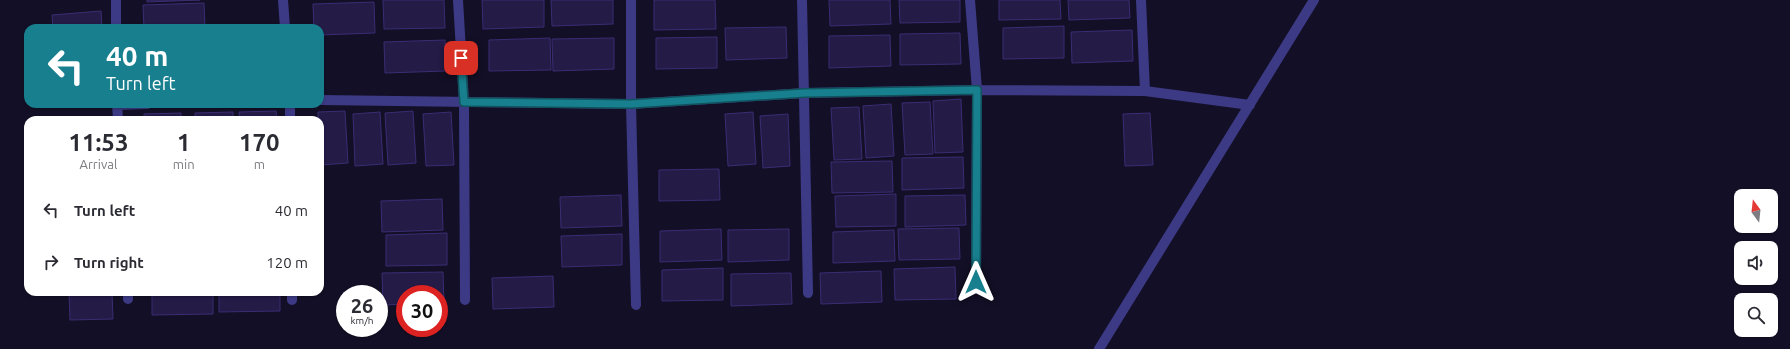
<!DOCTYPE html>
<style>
body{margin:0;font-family:Ubuntu,sans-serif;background:#f2f2f3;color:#2b2b33;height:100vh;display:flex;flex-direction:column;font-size:15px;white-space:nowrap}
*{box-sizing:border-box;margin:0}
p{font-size:13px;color:#7c7c81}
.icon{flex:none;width:22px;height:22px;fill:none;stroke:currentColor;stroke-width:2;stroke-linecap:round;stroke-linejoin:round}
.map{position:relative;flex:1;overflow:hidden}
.drawer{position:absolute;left:24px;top:116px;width:300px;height:180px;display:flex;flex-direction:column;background:#fff;border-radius:12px;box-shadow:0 1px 3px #0004}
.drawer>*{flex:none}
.hud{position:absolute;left:24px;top:24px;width:300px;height:84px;border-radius:12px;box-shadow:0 1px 3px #0004;background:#187f8f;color:#fff;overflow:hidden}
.needle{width:26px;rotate:345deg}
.buttons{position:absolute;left:1734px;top:189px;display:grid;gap:8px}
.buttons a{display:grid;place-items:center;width:44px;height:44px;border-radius:8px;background:#fff;box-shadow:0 1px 3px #0004;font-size:20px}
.speed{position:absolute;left:336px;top:285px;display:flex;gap:8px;font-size:20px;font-weight:700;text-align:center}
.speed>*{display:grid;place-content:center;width:52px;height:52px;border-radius:50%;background:#fff;box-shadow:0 1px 3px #0004;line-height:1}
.speed small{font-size:10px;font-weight:400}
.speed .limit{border:6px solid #d22;background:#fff;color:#111}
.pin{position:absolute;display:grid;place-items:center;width:34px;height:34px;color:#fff;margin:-17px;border-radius:8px;box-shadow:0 2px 6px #0006}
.me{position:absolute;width:44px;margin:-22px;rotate:0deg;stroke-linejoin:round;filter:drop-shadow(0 0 3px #0008)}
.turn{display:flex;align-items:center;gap:14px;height:84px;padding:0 16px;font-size:18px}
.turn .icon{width:52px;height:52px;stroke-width:2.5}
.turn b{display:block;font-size:28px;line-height:34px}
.eta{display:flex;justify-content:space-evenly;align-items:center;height:68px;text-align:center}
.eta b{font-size:24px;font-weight:600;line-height:28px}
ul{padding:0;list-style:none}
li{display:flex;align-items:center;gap:12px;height:52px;padding:0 16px}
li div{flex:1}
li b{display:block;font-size:15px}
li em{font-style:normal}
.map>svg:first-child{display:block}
</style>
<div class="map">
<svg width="1790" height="349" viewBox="0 0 1790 349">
<rect width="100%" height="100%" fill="#130f26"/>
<!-- building -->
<path fill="#241b47" stroke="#3b2d73" d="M147 0H200L147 2Z
M383 0H444L445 28 384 29Z
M482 0H544V27L483 29Z
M551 0H613V24L552 26Z
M654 0H715L716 29 654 30Z
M829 0H890L891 24 830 26Z
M899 0H960V22L900 23Z
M999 0H1060L1061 19 999 20Z
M1068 0H1129L1130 18 1069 20Z
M374 2 375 33 320 35V28H314L313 4Z
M204 3 205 28H144L143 5Z
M101 11 102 28H53L52 15Z
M1064 26V58L1003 59V28Z
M786 27 787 58 726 60 725 28Z
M1132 30 1133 61 1072 63 1071 32Z
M960 33 961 64 900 65V34Z
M890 35 891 66 829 68V36Z
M717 37V68L656 69V38Z
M550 38 551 70 489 71V40Z
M614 38V69L553 71 552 39Z
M445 40 446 71 385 73 384 42Z
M961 99 963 152 935 153 933 101Z
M930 102 933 154 905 155 902 103Z
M891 104 894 156 866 158 863 106Z
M859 107 862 159 834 160 831 108Z
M276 111 277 120H240L239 112Z
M345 111 348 163 320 165V120H318V112Z
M413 111 416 163 388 165 385 113Z
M233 112V120H195V113Z
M380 112 383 164 355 166 353 114Z
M451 112 454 165 426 166 423 114Z
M753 112 756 164 728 166 725 114Z
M181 113V120H144V114Z
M1150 113 1153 165 1125 166 1123 114Z
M788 114 790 166 763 168 760 116Z
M963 157 964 188 902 190V158Z
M892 161 893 192 832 193 831 162Z
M719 169 720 200 659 201V170Z
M896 194V226L836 227 835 196Z
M621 195 622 226 561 228 560 197Z
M965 195 966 225 905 227V196Z
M442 199 443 230 382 232 381 201Z
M959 228 960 259 899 260 898 229Z
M721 229 722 260 660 262V231Z
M789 229V260L728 262V230Z
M894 230 895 261 833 263V232Z
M447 233V265L386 266V235Z
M622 234V265L562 267 561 236Z
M955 267 956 299 895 300 894 269Z
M723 268V300L662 301V270Z
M881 271 882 302 821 304 820 273Z
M443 272 444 303H439V294H405V304L383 305 382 273Z
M791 273 792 304 731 306V274Z
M553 276 554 307 493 309 492 278Z
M69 292H112L113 319 70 320Z
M152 292H213V314L152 315Z
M219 292H280V311L219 312Z"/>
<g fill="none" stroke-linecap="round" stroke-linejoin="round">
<!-- minor -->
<path stroke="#3d3a85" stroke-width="10" d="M116 0V28
M283 0 285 28
M458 0 464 102 465 300
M631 0V104L636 305
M802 0 808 293
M970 0 977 90 976 282
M1141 0 1145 91
M320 100 631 104 805 93 977 90 1145 91 1250 105
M117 104 118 120
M290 104V120
M117 105 147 104
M128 292V299
M292 292V300
M1099 349 1314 0"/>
</g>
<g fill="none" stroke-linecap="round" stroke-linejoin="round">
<!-- route casing -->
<g stroke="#10535d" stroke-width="10">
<path id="route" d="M461 58 464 102 631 104 805 93 977 90 976 282"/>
</g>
<!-- route -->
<use href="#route" stroke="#187f8f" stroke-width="7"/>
</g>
</svg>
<div class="buttons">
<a><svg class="needle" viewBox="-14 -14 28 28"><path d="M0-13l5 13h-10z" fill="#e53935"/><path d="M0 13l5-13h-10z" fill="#7c7c81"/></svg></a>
<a><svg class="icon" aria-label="sound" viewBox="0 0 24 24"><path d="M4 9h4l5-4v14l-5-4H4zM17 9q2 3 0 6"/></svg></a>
<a><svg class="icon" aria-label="search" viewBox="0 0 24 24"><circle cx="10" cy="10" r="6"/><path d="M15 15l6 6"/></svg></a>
</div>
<div class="speed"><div>26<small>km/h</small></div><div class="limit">30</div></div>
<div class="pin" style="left:461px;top:58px;background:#d93025"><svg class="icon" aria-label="arrive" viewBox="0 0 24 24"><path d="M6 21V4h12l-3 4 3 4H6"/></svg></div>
<svg class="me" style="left:976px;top:282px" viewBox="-20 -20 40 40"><path d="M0-17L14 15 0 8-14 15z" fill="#187f8f" stroke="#fff" stroke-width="4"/></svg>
<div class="hud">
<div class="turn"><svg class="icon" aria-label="left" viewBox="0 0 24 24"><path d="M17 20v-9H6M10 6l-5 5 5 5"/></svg><div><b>40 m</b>Turn left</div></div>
</div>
<section class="drawer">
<div class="eta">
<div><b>11:53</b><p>Arrival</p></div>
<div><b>1</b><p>min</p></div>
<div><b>170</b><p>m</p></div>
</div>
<ul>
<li><svg class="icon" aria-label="left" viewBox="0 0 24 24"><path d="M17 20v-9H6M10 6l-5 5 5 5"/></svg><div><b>Turn left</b></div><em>40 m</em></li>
<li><svg class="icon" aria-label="right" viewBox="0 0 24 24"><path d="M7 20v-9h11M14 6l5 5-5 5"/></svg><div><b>Turn right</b></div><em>120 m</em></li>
</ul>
</section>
</div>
